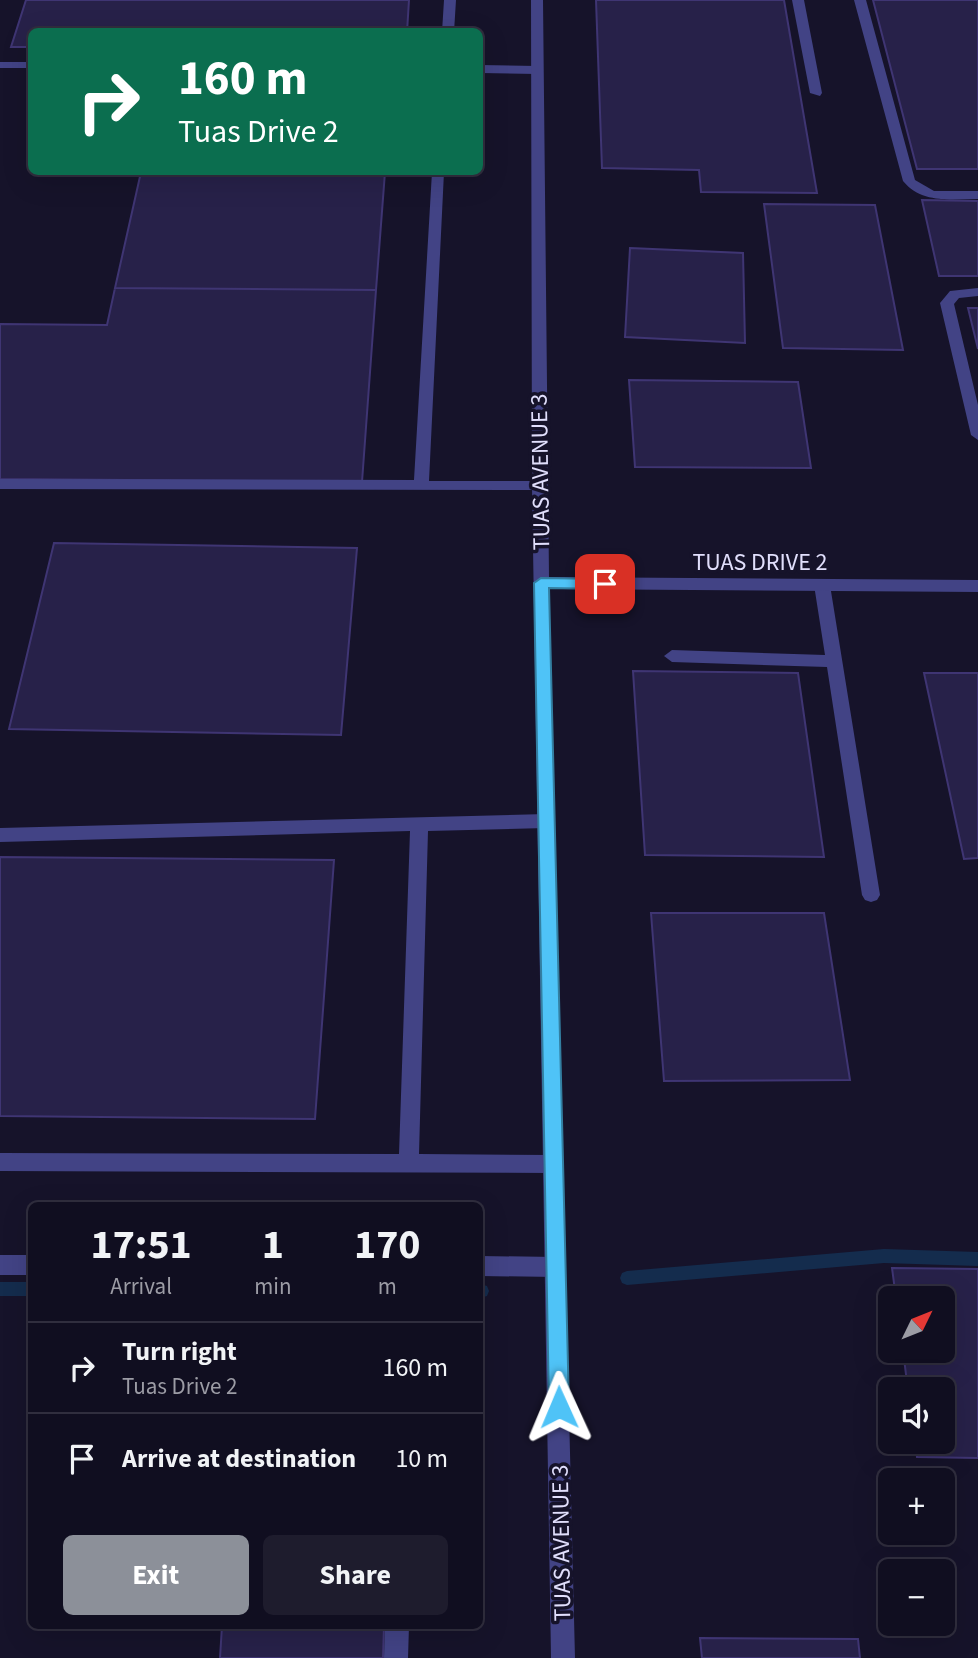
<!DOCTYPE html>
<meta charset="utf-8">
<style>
body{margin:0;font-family:"Source Sans 3",sans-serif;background:#1e1c2d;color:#f1f3f6;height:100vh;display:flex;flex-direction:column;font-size:26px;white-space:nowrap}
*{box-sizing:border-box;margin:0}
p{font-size:23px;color:#9c9ca5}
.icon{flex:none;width:38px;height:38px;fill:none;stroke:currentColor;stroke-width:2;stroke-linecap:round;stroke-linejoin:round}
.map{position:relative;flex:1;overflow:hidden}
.side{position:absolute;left:28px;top:1202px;width:455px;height:427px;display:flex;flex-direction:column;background:#100e20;border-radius:10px;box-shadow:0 7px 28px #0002,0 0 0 2px #302e3e}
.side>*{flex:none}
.top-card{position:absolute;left:28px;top:28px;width:455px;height:147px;border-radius:10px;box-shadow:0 7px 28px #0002,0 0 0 2px #302e3e;background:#0b6e4f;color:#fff;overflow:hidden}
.needle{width:46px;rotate:47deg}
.controls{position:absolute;left:878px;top:1286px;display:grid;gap:14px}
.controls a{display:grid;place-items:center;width:77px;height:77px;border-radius:10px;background:#100e20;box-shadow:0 7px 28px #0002,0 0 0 2px #302e3e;font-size:35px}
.pin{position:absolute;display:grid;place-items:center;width:60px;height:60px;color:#fff;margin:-30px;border-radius:14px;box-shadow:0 4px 10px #0006}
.me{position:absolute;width:77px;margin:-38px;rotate:359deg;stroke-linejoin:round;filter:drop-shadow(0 0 5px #0008)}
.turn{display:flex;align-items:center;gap:24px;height:147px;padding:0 35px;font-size:32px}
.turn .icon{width:91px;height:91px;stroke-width:2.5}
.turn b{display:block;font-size:49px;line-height:60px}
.eta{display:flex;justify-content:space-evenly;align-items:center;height:119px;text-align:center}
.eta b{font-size:42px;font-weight:700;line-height:49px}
.button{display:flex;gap:14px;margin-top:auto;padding:14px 35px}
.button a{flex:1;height:80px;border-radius:10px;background:#8c9099;color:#fff;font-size:28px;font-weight:700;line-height:80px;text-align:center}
.button a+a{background:#1e1c2d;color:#f1f3f6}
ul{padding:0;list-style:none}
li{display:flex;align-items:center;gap:21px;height:91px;padding:0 35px;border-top:2px solid #302e3e}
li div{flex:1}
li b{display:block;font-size:26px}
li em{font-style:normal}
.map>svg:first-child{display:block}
</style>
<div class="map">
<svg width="978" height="1658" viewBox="0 0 978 1658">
<rect width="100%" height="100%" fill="#16132a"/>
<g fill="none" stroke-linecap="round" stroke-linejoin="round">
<!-- stream -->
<path fill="#142c4d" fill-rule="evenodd" d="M884 1249 978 1252V1266L884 1263 627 1285 622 1283 620 1278 622 1273 627 1271Z
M0 1282H32V1296H0Z
M480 1284 487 1286 489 1291 487 1296 480 1298Z"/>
</g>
<!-- building -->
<path fill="#272149" stroke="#3f3573" stroke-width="2" d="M26 0H409L407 32H32V47H11Z
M596 0H784L817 193 701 192 699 170 602 168Z
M873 0H978V169H917Z
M141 172H385L376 290 115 288Z
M922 200 978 201V276H939Z
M764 204 875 205 903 350 783 348Z
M630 248 743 253 745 343 625 337Z
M115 288 376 290 362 482 0 479V324L107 325Z
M968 308H978V349Z
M629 380 798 382 811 468 635 467Z
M54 543 357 548 341 735 9 729Z
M633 671 798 673 824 857 645 855Z
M924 673H978V858L964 859Z
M0 857 334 860 315 1119 0 1116Z
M651 913H824L850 1080 664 1081Z
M892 1268 978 1269V1458L917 1457 915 1442H943V1390H908L903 1351H943V1298H896Z
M222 1626H384L383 1658H220Z
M700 1638 858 1639 860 1658H702Z"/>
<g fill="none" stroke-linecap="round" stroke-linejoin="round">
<!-- lane -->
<path fill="#424385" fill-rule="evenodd" d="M444 0H456L454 32H442Z
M792 0H804L822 93 820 96 810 93Z
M854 0H866L915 180 934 191H978V199C951 199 922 204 903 181Z
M0 62H32V68H0Z
M480 65 537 66 543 70 537 74 480 73Z
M432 172H444L429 481H539L546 486 544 490 0 489V479L414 480Z
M978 288V296L959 298 954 304 978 405V440L971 435 940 303 950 291Z
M822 579 830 585 880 895 877 900 871 902 865 900 862 895 827 667 672 662 664 656 672 650 825 655 814 585Z
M546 814 552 816 555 821 552 826 546 828 428 831 419 1154 553 1155 560 1158 563 1164 560 1170 553 1173 0 1171V1153L399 1154 410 831 0 842V828Z
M0 1255H32V1275H0Z
M480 1256 556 1257 563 1260 566 1267 563 1274 556 1277 480 1276Z
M385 1626H409L408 1658H384Z"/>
<!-- street -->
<path fill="#424385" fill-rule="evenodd" d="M531 0H543L549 577 978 580V592L549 589 575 1658H551L532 486Z"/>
</g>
<!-- route -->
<path fill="#4fc3f7" stroke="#337fa1" stroke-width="2" d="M541 578 605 579 612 584 605 589 549 588 569 1407 566 1414 559 1417 552 1414 549 1407 534 583Z"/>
<g text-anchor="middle" stroke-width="7" stroke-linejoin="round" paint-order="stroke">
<!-- street labels -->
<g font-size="24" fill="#e1dffc" stroke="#16132a">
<text transform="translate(540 472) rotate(-91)" y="8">TUAS AVENUE 3</text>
<text x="760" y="570">TUAS DRIVE 2</text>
<text transform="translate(561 1543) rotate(-91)" y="8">TUAS AVENUE 3</text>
</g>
</g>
</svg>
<div class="controls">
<a><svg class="needle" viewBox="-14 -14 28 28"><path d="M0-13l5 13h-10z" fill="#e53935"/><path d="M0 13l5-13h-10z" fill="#9c9ca5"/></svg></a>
<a><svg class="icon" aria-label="sound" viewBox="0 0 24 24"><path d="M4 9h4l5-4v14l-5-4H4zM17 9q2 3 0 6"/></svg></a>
<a>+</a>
<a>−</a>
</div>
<div class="pin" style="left:605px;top:584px;background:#d93025"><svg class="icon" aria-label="arrive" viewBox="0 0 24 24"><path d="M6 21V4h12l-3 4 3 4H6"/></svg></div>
<svg class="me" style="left:559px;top:1407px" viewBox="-20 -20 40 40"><path d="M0-17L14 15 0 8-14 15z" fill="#4fc3f7" stroke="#fff" stroke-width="4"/></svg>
<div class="top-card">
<div class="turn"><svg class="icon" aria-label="right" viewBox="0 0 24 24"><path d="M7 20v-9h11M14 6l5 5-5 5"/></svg><div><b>160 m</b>Tuas Drive 2</div></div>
</div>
<section class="side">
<div class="eta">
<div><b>17:51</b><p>Arrival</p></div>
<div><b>1</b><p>min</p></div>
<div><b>170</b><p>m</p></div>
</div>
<ul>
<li><svg class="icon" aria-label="right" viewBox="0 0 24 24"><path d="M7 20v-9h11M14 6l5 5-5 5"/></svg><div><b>Turn right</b><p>Tuas Drive 2</p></div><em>160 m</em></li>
<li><svg class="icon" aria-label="arrive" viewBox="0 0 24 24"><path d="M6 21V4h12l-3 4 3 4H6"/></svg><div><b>Arrive at destination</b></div><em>10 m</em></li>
</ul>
<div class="button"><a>Exit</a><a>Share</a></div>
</section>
</div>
